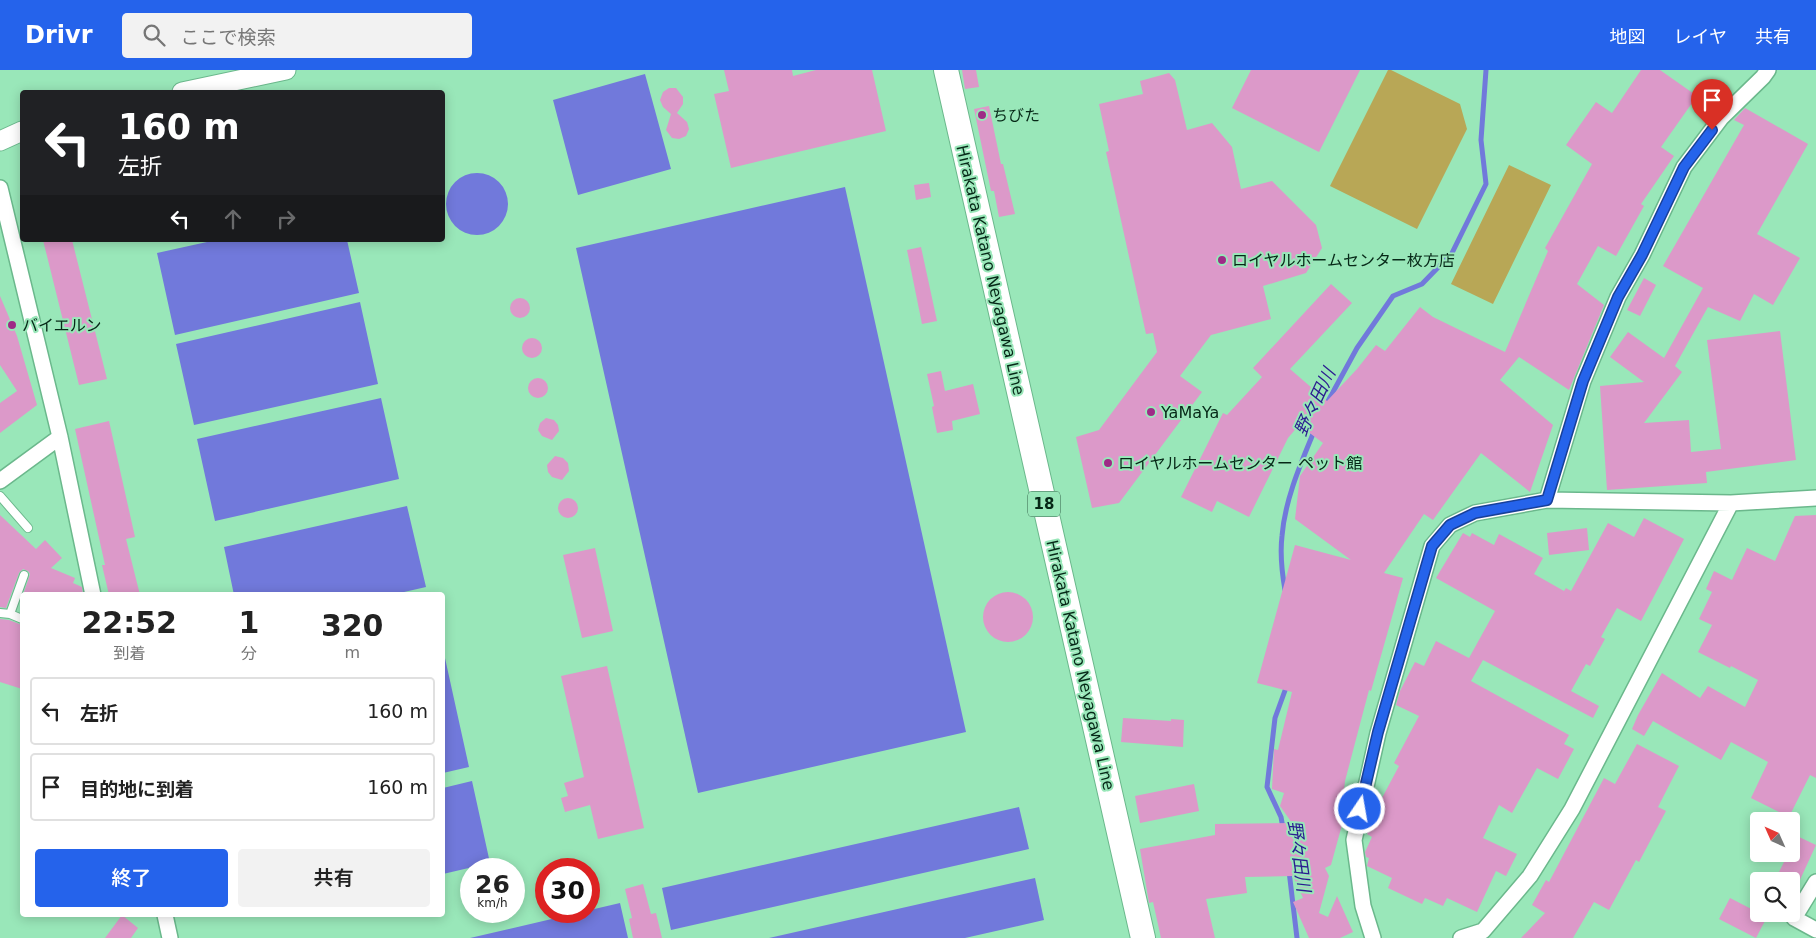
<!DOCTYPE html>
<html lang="ja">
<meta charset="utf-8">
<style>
body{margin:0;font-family:"DejaVu Sans","Noto Sans JP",sans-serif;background:#f2f2f2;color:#222;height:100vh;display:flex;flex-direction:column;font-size:19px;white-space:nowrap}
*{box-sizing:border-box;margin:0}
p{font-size:16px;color:#767676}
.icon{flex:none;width:28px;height:28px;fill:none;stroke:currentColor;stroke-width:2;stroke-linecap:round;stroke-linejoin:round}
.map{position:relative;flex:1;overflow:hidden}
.panel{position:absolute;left:20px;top:522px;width:425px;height:325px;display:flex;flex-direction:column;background:#fff;border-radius:5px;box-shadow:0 2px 12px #0003}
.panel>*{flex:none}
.top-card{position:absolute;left:20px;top:20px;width:425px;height:152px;border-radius:5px;box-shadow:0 2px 12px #0003;background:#202124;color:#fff;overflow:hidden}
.needle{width:32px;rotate:315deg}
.tools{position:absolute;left:1750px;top:742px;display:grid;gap:10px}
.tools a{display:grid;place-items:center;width:50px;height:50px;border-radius:5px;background:#fff;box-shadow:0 2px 12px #0003;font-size:25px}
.speed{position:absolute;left:460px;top:788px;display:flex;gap:10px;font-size:25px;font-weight:700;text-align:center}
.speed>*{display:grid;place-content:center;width:65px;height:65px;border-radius:50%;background:#fff;box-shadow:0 2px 12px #0003;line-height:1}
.speed small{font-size:12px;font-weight:400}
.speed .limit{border:8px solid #d22;background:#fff;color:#111}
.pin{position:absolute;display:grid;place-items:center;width:42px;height:42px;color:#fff;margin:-51px -21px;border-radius:50% 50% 50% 0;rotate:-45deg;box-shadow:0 0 5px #0007}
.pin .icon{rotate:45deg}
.me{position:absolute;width:55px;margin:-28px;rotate:12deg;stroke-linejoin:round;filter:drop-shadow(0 0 4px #0008)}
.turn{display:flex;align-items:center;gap:18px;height:105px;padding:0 15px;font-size:22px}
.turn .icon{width:65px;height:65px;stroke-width:2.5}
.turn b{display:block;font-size:35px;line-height:42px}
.lanes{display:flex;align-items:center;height:48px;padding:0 15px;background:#0003;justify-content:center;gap:25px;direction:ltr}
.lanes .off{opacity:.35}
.eta{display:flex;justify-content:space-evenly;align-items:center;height:85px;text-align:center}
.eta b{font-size:30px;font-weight:600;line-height:35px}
.primary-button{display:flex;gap:10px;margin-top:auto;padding:10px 15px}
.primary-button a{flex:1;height:58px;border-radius:5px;background:#2563eb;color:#fff;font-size:20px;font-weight:600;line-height:58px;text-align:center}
.primary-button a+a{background:#f2f2f2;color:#222}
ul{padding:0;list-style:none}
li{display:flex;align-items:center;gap:15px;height:68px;margin:0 10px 8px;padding:0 5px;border:2px solid #e0e0e0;border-radius:5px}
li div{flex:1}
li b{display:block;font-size:19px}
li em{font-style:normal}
header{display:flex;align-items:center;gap:30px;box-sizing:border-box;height:70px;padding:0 25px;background:#2563eb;color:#fff}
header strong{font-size:24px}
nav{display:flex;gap:28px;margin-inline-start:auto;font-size:18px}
.search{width:350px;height:45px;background:#f2f2f2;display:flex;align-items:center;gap:12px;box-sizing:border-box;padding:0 18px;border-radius:5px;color:#767676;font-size:19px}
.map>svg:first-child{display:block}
</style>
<header>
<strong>Drivr</strong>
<div class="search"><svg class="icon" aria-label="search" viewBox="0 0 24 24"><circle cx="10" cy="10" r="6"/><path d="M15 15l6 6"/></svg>ここで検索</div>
<nav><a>地図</a><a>レイヤ</a><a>共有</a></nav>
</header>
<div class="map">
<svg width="1816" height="868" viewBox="0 0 1816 868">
<rect width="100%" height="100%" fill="#99e7b9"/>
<!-- green -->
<path fill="#b8a756" d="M1388 0H1391L1460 34 1467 59 1417 159 1330 116Z
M1509 95 1551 115 1493 234 1451 214Z"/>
<!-- water -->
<path fill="#7179db" d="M645 4 671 99 578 125 553 30Z
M446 134a31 31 0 1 1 62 0a31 31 0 1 1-62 0Z
M845 117 966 662 698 723 576 178Z
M216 170H347L359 223 175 265 157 183Z
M360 232 378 314 194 355 176 274Z
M381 328 399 409 215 451 197 369Z
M407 436 426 517 391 525H234L224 477Z
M443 579 469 697 443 703H442Z
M472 711 490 793 443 804V718Z
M1019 737 1029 779 671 860 662 818Z
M1035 808 1044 850 965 868H769Z
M620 833 628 868H470Z"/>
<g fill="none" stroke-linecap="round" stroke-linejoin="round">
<!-- stream -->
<path stroke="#7179db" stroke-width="5" d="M1327 333 1357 278 1393 226 1422 214 1452 183 1486 114 1481 70 1486 0
M1285 520C1282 503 1280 483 1282 466 1285 429 1301 393 1315 359
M1283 758 1281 747 1267 717 1275 648 1287 615
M1289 801 1297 868"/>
</g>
<!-- building -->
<path fill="#dc99c9" d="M724 0H792L793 6 816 0H872L886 61 731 98 714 24 729 21Z
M962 0H976L979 17 965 19Z
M1251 0H1360L1319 82 1232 38Z
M1641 0H1660L1697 26 1661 77 1674 86 1641 134 1644 136 1616 186 1598 176 1577 214 1604 235 1569 320 1519 287 1500 310 1553 355 1530 422 1481 383 1433 450 1424 444 1384 503 1403 508 1371 621 1369 620 1345 711 1344 720 1351 722 1331 795 1325 798 1329 806 1319 843 1328 847 1337 826 1353 862 1340 868H1309L1293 832 1303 828 1293 806 1245 807 1247 823 1206 829 1215 868H1161L1153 832 1149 833 1140 779 1215 765V754L1292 753 1280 736 1284 723 1272 719 1274 679 1278 680 1292 622 1257 613 1295 475 1351 490 1295 449 1300 406 1323 373 1299 355 1288 368 1249 447 1217 431 1212 442 1181 427 1223 343 1227 345 1262 307 1253 298 1331 214 1352 233 1290 299 1327 331 1357 299 1376 275 1385 281 1420 237 1433 247 1505 282 1548 181 1545 178 1592 94 1566 75 1596 32 1612 43Z
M1169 3 1175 10 1187 60 1212 53 1232 77 1241 119 1272 111 1316 155 1322 178 1306 203 1263 216 1271 249 1211 265 1180 306 1202 322 1119 433 1092 438 1076 367 1099 360 1157 282 1153 263 1146 264 1106 82 1109 81 1099 34 1143 24 1140 11Z
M669 18H676L683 27V34L677 43 687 52 689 59 686 66 679 69 672 68 666 60 671 44 663 37 660 30 663 22Z
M989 36 1001 94H1003L1015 144 999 147 994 121H991L974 39Z
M1745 38 1808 74 1757 164 1800 188 1773 235 1754 224 1740 251 1708 237 1675 296 1682 302 1644 353 1689 350 1691 382 1721 379 1707 270 1780 261 1796 390 1706 402 1707 413 1607 420 1600 316 1644 312 1610 287 1628 262 1664 288 1703 218 1663 196 1744 55 1734 50Z
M929 113 931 127 916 130 914 115Z
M43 170H72L107 309 79 315Z
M921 177 937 251 922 254 907 180Z
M1644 208 1656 215 1640 246 1627 240Z
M0 226 17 266 37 335 0 363V333L17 321 0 295Z
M510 238a10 10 0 1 1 20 0a10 10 0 1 1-20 0Z
M522 278a10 10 0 1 1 20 0a10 10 0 1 1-20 0Z
M941 301 945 321 973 314 980 344 952 351 953 360 937 363 932 337 934 336 927 304Z
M528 318a10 10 0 1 1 20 0a10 10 0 1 1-20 0Z
M546 348 554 350 558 355 559 361 552 370 542 366 538 360 540 353Z
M109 351 135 467 126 469 140 525H109L102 495H105L75 359Z
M555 386 563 388 568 393 569 401 562 410 552 407 548 402 547 395Z
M558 438a10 10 0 1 1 20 0a10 10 0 1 1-20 0Z
M0 445 36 479 45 470 62 488 51 498 75 508 73 513 82 517 83 525H23L30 504 28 501 23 499 19 503 6 538 0 537Z
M1816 445V708L1810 705 1789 747 1751 728 1768 692 1731 672 1721 690 1653 651 1644 666 1632 659 1638 645 1662 603 1700 628 1708 616 1745 637 1758 610 1731 596 1730 598 1698 582 1712 555 1699 549 1712 522 1706 519 1714 501 1732 510 1747 478 1775 491 1795 446Z
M1644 448 1684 469 1641 551 1617 538 1601 567 1605 569 1590 596 1586 594 1571 621 1599 636 1593 648 1483 590 1471 611 1569 665 1564 674 1574 679 1558 709 1537 698 1512 743 1499 735 1483 768 1517 784 1506 806 1496 801 1477 842 1447 828 1443 836 1425 828 1422 834 1388 818 1392 808 1367 796 1369 788 1366 787 1365 782 1372 767 1367 764 1377 742 1375 741 1399 696 1394 693 1419 646 1396 635 1400 621 1415 592 1424 596 1436 571 1469 588 1495 541 1436 508 1463 463 1470 467 1472 463 1494 475 1499 464 1543 488 1534 504 1564 521 1566 518 1571 521 1608 453 1634 467Z
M1587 458 1589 480 1549 485 1547 463Z
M595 478 613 561 582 568 563 485Z
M983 547a25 25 0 1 1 50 0a25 25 0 1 1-50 0Z
M0 549 9 550 22 555V619L0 612Z
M607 596 644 758 598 769 590 735 565 742 561 728 568 726 564 713 584 707 561 606Z
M1123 648 1171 651V649L1184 650 1183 677 1121 672Z
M1637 674 1679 696 1658 737 1666 741 1639 792 1636 790 1609 840 1594 832 1573 868H1521L1545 843 1532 835 1546 810 1549 812 1604 708 1615 714Z
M1194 714 1199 741 1140 753 1135 726Z
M1797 766 1816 775 1799 812 1779 802 1788 784H1791V777Z
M643 814 651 844 656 843 662 868H633L629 849 632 848 625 819Z
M1730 828 1767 847 1756 868 1719 849Z
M122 845 138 858 131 868H105Z"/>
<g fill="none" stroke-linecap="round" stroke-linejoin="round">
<!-- service casing -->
<g stroke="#6bb88c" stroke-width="10">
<path id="service" d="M0 426 28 458
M0 543 10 544 22 549
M10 544 24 505"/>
</g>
<!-- minor casing -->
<g stroke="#6bb88c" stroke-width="18">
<path id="minor" d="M0 118 60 367 93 525
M0 411 60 367
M1547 430 1583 311 1618 227 1642 185 1684 97 1721 48 1763 7 1768 0
M1816 812 1794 848 1816 860
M165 845 170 868
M1373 868 1363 836 1354 770 1378 663 1432 476 1450 455 1475 443 1547 430 1731 433 1816 428
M1461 868 1483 861 1530 806 1572 739 1731 433"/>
</g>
<!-- tertiary casing -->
<g stroke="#6bb88c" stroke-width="21">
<path id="tertiary" d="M182 22 286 0
M0 71 22 61"/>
</g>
<!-- primary casing -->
<g stroke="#6bb88c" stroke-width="26">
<path id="primary" d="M946 0 1143 868"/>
</g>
<!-- service -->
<use href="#service" stroke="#fff" stroke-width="8"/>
<!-- minor -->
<use href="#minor" stroke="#fff" stroke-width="15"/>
<!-- tertiary -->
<use href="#tertiary" stroke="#fff" stroke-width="19"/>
<!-- primary -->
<use href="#primary" stroke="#fff" stroke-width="24"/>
</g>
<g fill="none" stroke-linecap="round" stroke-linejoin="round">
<!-- route casing -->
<g stroke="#184099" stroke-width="12">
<path id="route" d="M1360 739 1378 662 1432 476 1450 455 1475 443 1547 430 1583 311 1618 227 1642 185 1684 97 1712 60"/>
</g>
<!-- route -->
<use href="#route" stroke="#2563eb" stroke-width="9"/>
</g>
<!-- markers -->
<g fill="#9e2a86" stroke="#99e7b9" stroke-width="2">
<circle cx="982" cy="45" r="5"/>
<circle cx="1222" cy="190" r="5"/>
<circle cx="12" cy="255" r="5"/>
<circle cx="1151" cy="342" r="5"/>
<circle cx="1108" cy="393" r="5"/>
</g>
<g text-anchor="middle" stroke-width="4" stroke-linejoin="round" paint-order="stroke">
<!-- shield labels -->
<rect fill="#99e7b9" stroke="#326148" stroke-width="1" x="1028" y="421.5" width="32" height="25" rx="4"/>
<g font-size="15" font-weight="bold" fill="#062817">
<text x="1044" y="439">18</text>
</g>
<!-- poi labels -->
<g font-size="16" fill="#062817" stroke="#99e7b9" text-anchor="start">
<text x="992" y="51">ちびた</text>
<text x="1232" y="196">ロイヤルホームセンター枚方店</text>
<text x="22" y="261">バイエルン</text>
<text x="1161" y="348">YaMaYa</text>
<text x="1118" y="399">ロイヤルホームセンター ペット館</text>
</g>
<!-- street labels -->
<g font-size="16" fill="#062817" stroke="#99e7b9">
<text transform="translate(991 200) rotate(77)" y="6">Hirakata Katano Neyagawa Line</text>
<text transform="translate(1081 595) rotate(77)" y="6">Hirakata Katano Neyagawa Line</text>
</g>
<!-- water labels -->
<g font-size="18" font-style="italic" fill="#2b1c90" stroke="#99e7b9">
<text transform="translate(1315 332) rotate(-65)" y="6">野々田川</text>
<text transform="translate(1299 786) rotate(82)" y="6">野々田川</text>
</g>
</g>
</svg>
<div class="tools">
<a><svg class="needle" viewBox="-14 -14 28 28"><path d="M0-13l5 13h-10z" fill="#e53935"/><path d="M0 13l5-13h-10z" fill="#767676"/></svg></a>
<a><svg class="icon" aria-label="search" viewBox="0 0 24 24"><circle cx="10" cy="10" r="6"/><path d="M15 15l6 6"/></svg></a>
</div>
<div class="speed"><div>26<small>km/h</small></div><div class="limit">30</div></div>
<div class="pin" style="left:1712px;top:60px;background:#d93025"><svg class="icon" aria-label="arrive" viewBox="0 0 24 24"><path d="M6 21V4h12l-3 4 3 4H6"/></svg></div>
<svg class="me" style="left:1360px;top:739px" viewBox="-20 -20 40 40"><circle r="17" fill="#2563eb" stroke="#fff" stroke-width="3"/><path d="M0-11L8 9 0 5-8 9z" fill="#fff"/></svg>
<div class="top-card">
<div class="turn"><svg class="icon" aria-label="left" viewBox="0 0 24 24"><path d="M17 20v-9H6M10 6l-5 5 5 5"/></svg><div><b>160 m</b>左折</div></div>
<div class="lanes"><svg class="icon" aria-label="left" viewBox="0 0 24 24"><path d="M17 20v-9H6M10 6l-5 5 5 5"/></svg><svg class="icon off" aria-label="ahead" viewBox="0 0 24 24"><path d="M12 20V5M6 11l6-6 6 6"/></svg><svg class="icon off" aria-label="right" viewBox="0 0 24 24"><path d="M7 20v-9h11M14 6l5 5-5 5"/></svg></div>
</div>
<section class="panel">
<div class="eta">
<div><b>22:52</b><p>到着</p></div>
<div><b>1</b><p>分</p></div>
<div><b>320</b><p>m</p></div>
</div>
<ul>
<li><svg class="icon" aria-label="left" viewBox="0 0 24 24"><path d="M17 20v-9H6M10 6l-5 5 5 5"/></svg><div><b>左折</b></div><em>160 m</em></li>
<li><svg class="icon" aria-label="arrive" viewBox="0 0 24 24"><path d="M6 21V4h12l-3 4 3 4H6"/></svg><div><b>目的地に到着</b></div><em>160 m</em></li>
</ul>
<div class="primary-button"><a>終了</a><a>共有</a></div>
</section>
</div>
